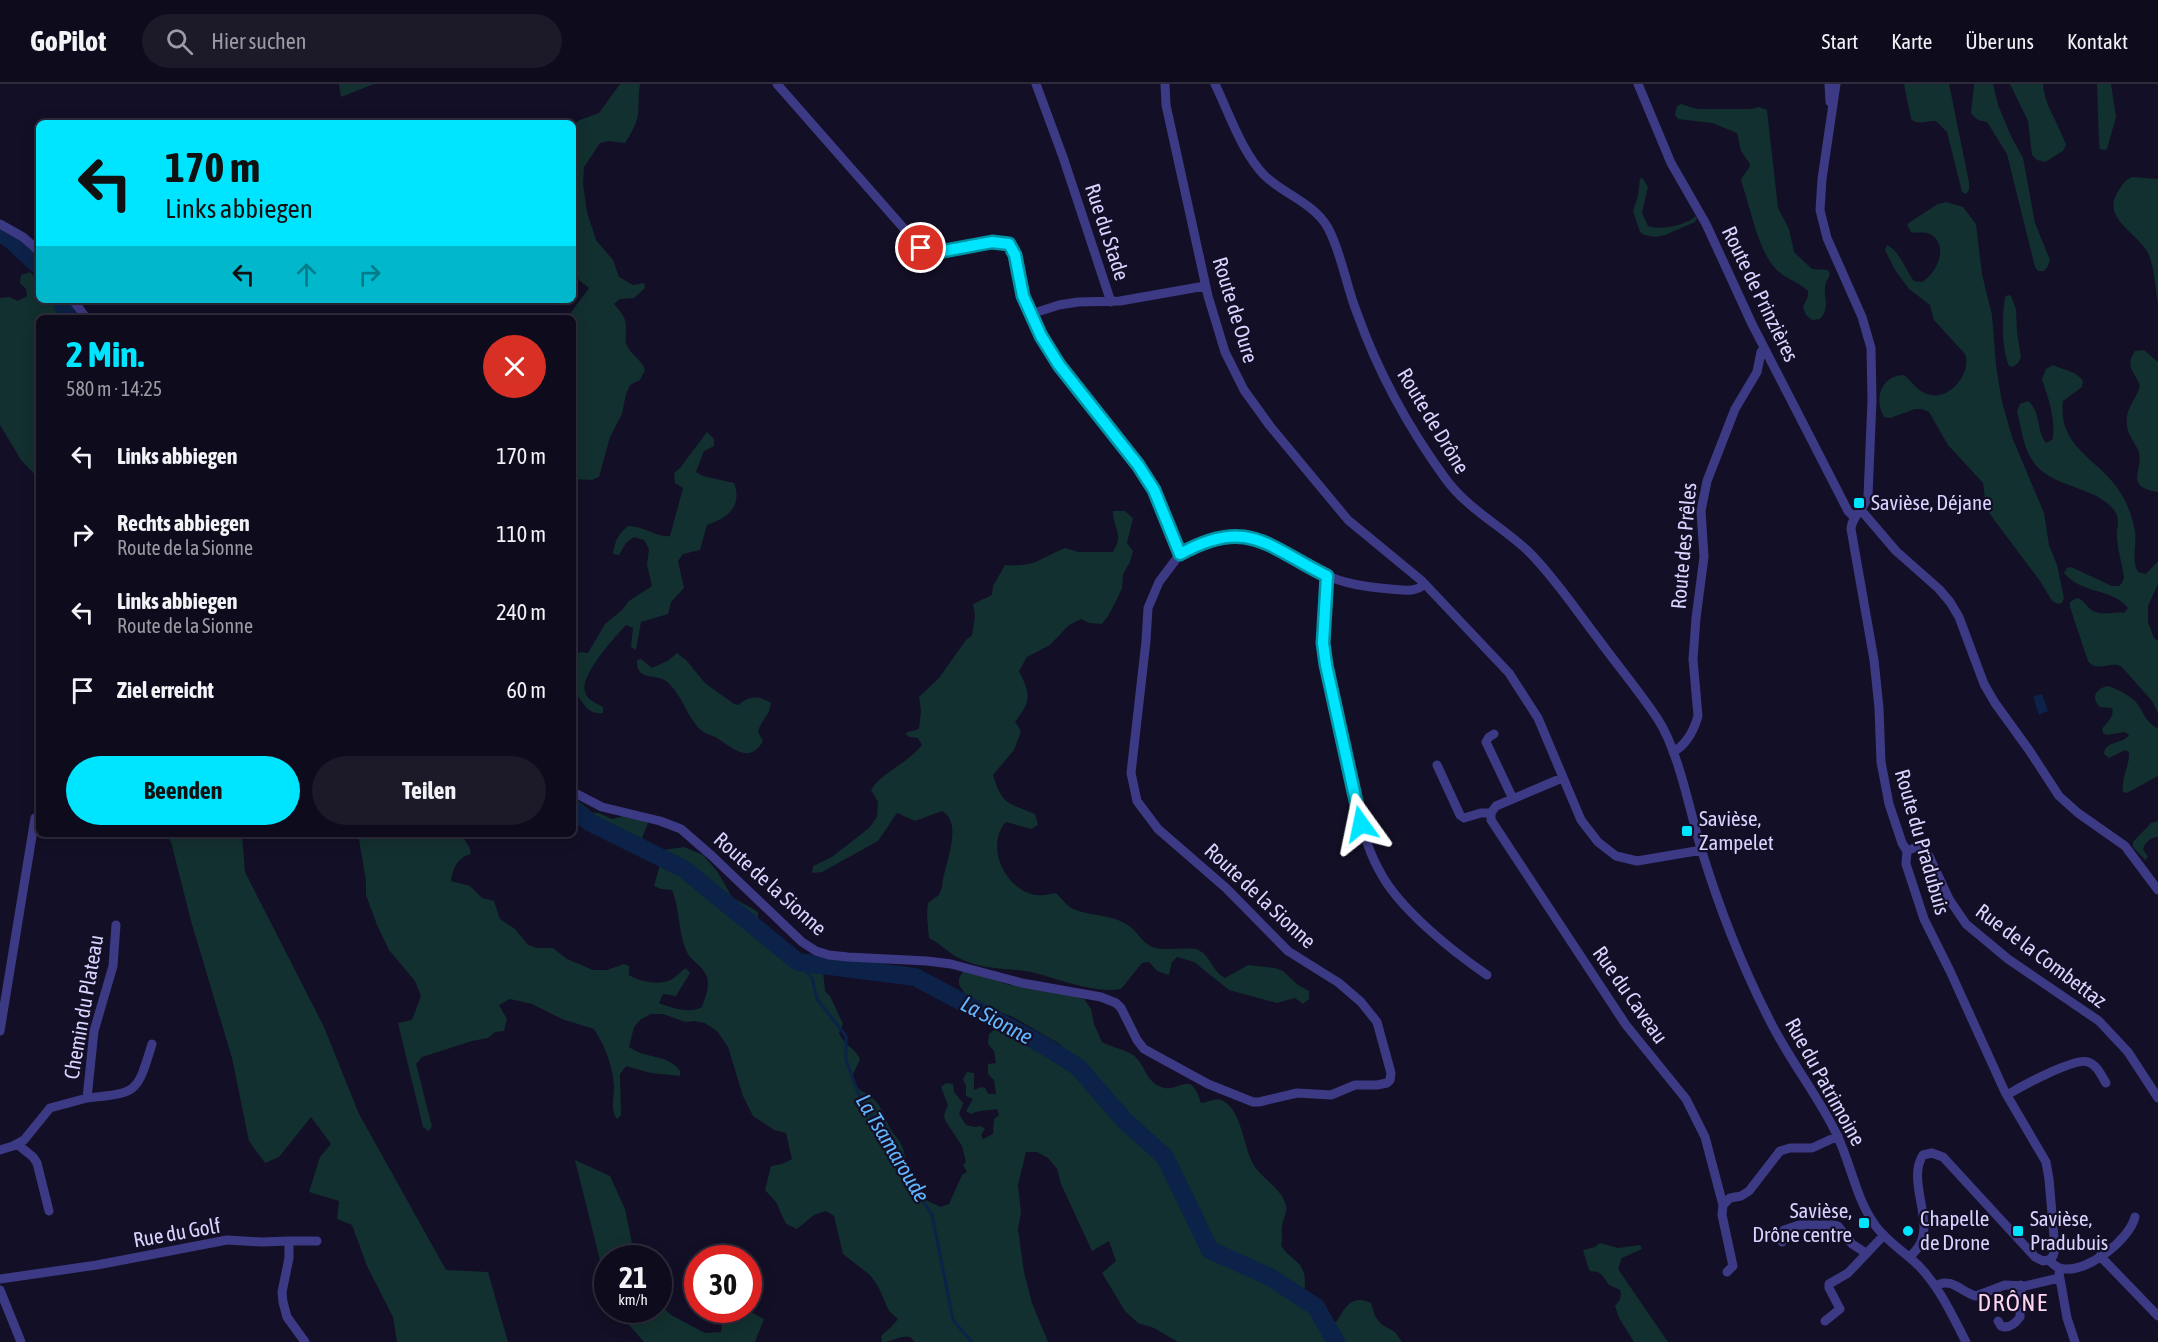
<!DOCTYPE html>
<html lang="de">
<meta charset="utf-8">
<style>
body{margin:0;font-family:"Asap Condensed",sans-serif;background:#1c1929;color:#f1f3f6;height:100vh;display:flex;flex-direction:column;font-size:22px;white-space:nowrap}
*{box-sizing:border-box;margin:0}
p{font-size:20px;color:#9b9ba3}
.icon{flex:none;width:33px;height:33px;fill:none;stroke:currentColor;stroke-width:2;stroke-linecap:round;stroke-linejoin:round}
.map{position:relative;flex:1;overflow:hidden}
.sheet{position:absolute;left:36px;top:231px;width:540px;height:522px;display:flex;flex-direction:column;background:#0e0b1c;border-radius:9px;box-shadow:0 3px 15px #0003,0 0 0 2px #2e2b3b}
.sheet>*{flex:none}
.guide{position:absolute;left:36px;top:36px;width:540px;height:183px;border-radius:9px;box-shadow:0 3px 15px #0003,0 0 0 2px #2e2b3b;background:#00e5ff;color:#111;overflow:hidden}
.speed{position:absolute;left:594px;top:1161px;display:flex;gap:12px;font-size:30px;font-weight:700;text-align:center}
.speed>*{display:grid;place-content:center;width:78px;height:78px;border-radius:50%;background:#0e0b1c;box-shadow:0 3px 15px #0003,0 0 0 2px #2e2b3b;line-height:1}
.speed small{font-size:15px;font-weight:400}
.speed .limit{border:9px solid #d22;background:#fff;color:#111}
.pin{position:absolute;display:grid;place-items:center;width:51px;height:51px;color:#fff;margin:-26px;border:3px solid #fff;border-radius:50%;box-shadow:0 2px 6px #0007}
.me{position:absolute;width:66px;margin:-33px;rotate:348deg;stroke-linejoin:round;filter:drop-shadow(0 0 4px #0008)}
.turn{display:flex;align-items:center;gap:21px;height:126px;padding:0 30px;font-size:27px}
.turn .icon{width:78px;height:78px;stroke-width:2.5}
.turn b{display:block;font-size:42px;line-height:51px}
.lanes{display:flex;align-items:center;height:57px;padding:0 30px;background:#0003;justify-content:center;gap:30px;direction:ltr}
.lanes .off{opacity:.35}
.round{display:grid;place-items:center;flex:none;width:63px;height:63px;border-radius:32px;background:#1c1929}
.head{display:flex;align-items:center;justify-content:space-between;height:102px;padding:0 30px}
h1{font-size:36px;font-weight:700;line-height:45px;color:#00e5ff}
.primary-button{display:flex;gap:12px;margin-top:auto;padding:12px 30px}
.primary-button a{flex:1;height:69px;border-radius:36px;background:#00e5ff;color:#111;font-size:24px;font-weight:700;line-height:69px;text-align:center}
.primary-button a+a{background:#1c1929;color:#f1f3f6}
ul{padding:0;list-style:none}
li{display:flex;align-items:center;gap:18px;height:78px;padding:0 30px}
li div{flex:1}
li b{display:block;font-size:22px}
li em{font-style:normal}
header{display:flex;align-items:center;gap:36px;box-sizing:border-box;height:84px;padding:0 30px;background:#0e0b1c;border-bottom:2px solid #2e2b3b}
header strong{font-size:28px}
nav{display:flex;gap:33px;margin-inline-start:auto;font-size:21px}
.search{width:420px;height:54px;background:#1c1929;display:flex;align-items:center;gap:15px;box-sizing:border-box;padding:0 21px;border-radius:33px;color:#9b9ba3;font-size:22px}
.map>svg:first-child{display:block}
</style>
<header>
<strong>GoPilot</strong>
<div class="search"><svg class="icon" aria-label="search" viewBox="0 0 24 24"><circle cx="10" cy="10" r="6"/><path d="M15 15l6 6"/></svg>Hier suchen</div>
<nav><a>Start</a><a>Karte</a><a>Über uns</a><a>Kontakt</a></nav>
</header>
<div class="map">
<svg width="2158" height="1258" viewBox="0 0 2158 1258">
<rect width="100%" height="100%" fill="#130f26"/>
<!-- green -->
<path fill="#12302f" d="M339 0H374L341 13Z
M620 0H640C638 11 639 21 638 31 636 41 630 51 625 59L609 57 600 59 584 83 583 100 587 128 596 156 613 176 619 193 633 201 644 199 645 204 634 214 620 215 614 220C623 230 627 235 626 249 626 251 625 257 626 259 629 270 641 274 645 286L640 296 630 301 626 310 622 330 610 353 599 393 592 396 573 395V234H567L589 204 580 197 573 187V41L580 36 599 29Z
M1904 0H1949L1969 98V106L1966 110 1962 108 1947 48 1936 37C1927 36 1919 42 1911 35Z
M1974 0H1993L1998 21 2011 52 2023 74 2035 139 2050 176 2048 182 2044 187H2038L2035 183 2007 70 1987 38 1978 36 1971 30Z
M2010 0H2043C2045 24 2059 39 2066 61L2063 67 2045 78 2037 76 2032 71 2028 37Z
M2097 0H2111L2116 33 2107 65 2104 66 2100 65 2099 59Z
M1681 20 1697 25H1751L1759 23 1767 26 1778 124 1789 145 1794 168 1812 185 1828 186 1830 190C1829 194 1825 198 1825 203 1824 216 1830 224 1820 235L1812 236 1806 231 1803 223 1808 212V207C1799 198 1786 195 1777 186 1758 168 1751 125 1742 100L1741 95 1749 84 1750 80 1741 67 1737 49 1712 39 1678 35 1675 31 1677 22Z
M2132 93 2158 95V220C2155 204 2155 184 2148 169 2138 149 2099 133 2119 106 2123 100 2125 96 2132 93Z
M1640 94 1643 95 1648 103 1642 129 1648 142C1661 147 1686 141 1696 132L1697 135 1695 138 1665 151 1656 153 1644 151 1640 148 1633 127 1638 112Z
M1946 118 1963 123 1976 140 1982 190 1992 231 1996 282 2002 318 2012 353 2044 429 2049 461 2057 481 2064 514 2062 519 2058 520 2052 517 2040 497 1995 437 1986 424 1983 399 1948 361 1929 328 1922 325H1915L1890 334 1884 333C1873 315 1882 291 1904 291 1913 299 1919 309 1931 311 1951 315 1972 288 1965 270L1934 236 1930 221 1909 205 1895 186 1885 166 1887 161C1900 167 1905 186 1914 197L1922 198C1937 189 1950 161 1930 150 1923 147 1917 150 1911 148L1907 141 1910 138 1938 120Z
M30 188 39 197V216H53L61 234H39V395L21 376 0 341V214L9 213 18 217 27 212 26 205 20 199 21 191Z
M2008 211 2011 212 2016 225 2017 248 2021 273 2018 279 2013 283 2009 282C2001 262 2002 233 2005 213Z
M2144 266 2158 278V408C2121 402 2146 384 2138 366 2132 353 2125 349 2127 332 2129 321 2137 313 2140 302 2135 287 2124 283 2135 267Z
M2053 281C2063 286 2077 287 2083 297L2082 303 2063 317C2057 364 2100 375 2120 408 2127 418 2133 435 2135 447 2137 461 2131 476 2138 488L2146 490 2158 477V500L2148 522V538L2154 554 2158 557V629L2152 617 2121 582C2108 577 2098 589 2088 577L2070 523V518L2077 514C2085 516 2086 523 2093 527 2103 532 2114 527 2124 529L2128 524C2113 504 2083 511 2064 489L2067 484 2071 483 2112 502H2119L2122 499 2124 493C2122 478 2116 462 2117 447 2118 441 2119 435 2116 429 2099 401 2051 406 2032 376 2023 362 2021 343 2017 327L2020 320 2028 317C2041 327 2036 347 2046 359L2053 355C2055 333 2049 316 2042 295L2046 285Z
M707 348 714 355V362L704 367 696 388 703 392 734 399C743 423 727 434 707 441L700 466 683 470 678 477 684 504 671 518 668 530 641 538 636 566 631 563 633 544 626 541C615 553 579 592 585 608 587 616 596 619 603 623V629C585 631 585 617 573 608V576L579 568 588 569 605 540 622 526 629 517 652 502 647 481 649 465 644 456 634 453 626 459 619 471 613 470C615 457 618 450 628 442 644 442 658 454 670 452L683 404 675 399 674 389 680 384Z
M1113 427H1125L1133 434 1127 459 1133 467 1130 478 1123 490 1122 504 1117 515 1108 532 1102 540 1089 539 1081 535 1069 541 1050 561 1027 573 1019 587C1031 611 1031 617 1015 638L1021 647 1014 666 993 691C1002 721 1008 719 1035 730L1038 741 1031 745 1006 738C984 762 1006 808 1037 811 1043 812 1050 810 1056 809 1061 814 1067 822 1073 825 1090 832 1110 830 1126 840 1136 845 1141 857 1150 862 1164 869 1193 861 1200 867 1211 873 1212 887 1225 894L1248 881 1275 884 1283 887 1298 901 1309 907V915L1303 920 1295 914 1277 919 1229 906 1194 878 1177 873 1172 878 1169 891 1157 887 1149 878 1142 879 1121 905C1095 910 1056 894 1031 888 1007 884 981 886 959 874 948 869 940 859 929 854 928 843 926 829 928 819L939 811 942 803C943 782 965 740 942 727L915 737 897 729 878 757 822 788 812 789 813 782 832 773 869 744 877 733 878 718 871 706C881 689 908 679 922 661L918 654 909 653 905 649 919 645 921 627 919 613 939 594 966 556 972 551 975 532 973 520 992 511 993 502 1005 481C1037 483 1038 475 1065 464L1078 468H1113C1125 447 1112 445 1113 427Z
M677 569 686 576 705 599 734 620 739 621C749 611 760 612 771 619 769 634 761 635 758 648L763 657C749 681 733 664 717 654 712 651 705 650 701 646 687 634 683 611 666 597 654 589 636 597 637 576L641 575 652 584 669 576Z
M2108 602C2118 605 2127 610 2135 617 2143 626 2146 640 2158 644V692L2127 709 2123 708C2121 694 2130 681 2129 668L2125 666 2109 674 2104 670C2105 656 2122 661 2129 651L2125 648 2107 651 2103 649 2102 645C2107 638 2115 632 2112 624L2100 623C2090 614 2096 604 2108 602Z
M573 713 593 729H599L612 735 627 731 644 736 648 739 642 754 662 766 684 763 703 771 717 787 732 813 758 828C757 844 767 865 781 874 791 880 811 883 823 887L825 907 830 912 843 940 839 949C844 961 854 963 860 975L852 993C858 1011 868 1006 877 1019 883 1026 886 1036 890 1044 893 1050 898 1054 901 1060 909 1075 903 1096 916 1109 922 1115 933 1119 940 1123L949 1120 962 1091 967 1088 963 1081 966 1078 962 1062 945 1036 944 1031 948 1021 941 1003 946 999 953 1000 954 1008 963 1019 959 1030 966 1041 974 1043 981 1042 985 1045 981 1051 983 1055 993 1050 994 1035 999 1031 997 1025C988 1027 981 1025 971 1030L966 1027 973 1015 966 1012V1002L963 995 967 988 974 989V1006L981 1003 985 1004 988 1010H996L994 996 988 990V980L996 979 994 967 988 960 989 950 996 944 1007 947 1046 968 1054 970 1068 982 1073 983 1078 976 1058 959 1013 933 976 919 966 911 959 901V894L963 888H970L1009 901H1017L1054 907 1084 915 1091 925 1094 940 1102 958C1111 963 1124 965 1133 971 1145 979 1144 996 1161 1003 1180 1010 1190 983 1201 1019 1208 1018 1217 1013 1223 1017 1241 1026 1244 1062 1252 1078 1260 1094 1282 1104 1286 1121 1288 1129 1282 1136 1282 1143 1281 1150 1283 1155 1281 1161 1285 1169 1292 1173 1298 1179 1307 1187 1306 1204 1302 1215L1308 1217 1314 1235 1322 1242 1337 1237C1345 1223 1352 1210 1371 1219L1375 1232 1381 1240 1395 1248 1402 1258H1178L1154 1244 1138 1239 1125 1227 1102 1189 1116 1177 1109 1157 1092 1167 1061 1100 1057 1085 1048 1074 1037 1068H1026L1018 1101 1021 1129 1018 1145 1024 1188 1032 1219 1048 1258H915L910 1253C900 1251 892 1258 882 1258L881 1252 891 1243 898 1235 889 1227 878 1202 870 1191 843 1170 834 1132 826 1127 814 1131 797 1145 786 1140 776 1118 765 1106 771 1082 782 1080 792 1075 786 1049 774 1046 753 1032 743 1012 728 963 718 948 705 939 694 937 685 938 663 930H651L641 935 634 943 629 963C645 975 669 970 680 987V992L651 989 626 982 620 990 621 1031 617 1035C610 1026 614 1014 614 1003 613 982 605 962 594 945L562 935 532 920 510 915 499 921 507 935 504 947 495 948 488 954 472 957 422 973 416 980C422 1001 426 1022 432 1042L429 1047 423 1043 398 939 412 936 421 912 415 897 389 866 377 841 366 811V797L358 750H462C465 758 470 761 471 770 458 773 452 785 451 797L470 802 482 814 494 817 500 835 515 845 528 861 537 864H553L567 875 593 886H607L624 880 629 882V891C640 898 664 903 675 893 679 890 681 887 686 884L690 889 676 912 663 910 659 919C671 924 690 930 702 923 705 914 711 901 706 891 702 881 690 877 686 866 678 847 680 825 672 806L661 805 654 802 660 780 657 776 575 737 573 735Z
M2158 737V753C2151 753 2145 758 2143 765L2148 773 2145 776 2133 763V758L2151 739Z
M165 750H242L245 788 324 943 359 1030 446 1186 488 1188 508 1258H397L393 1233 367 1182 352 1141 337 1135 339 1117 309 1108 320 1073 331 1060 311 1033 279 1073 265 1079 249 1057 232 974 191 837 171 758Z
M575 1076 610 1092 625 1125 635 1174H608L607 1204Z
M1600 1159 1618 1164 1640 1161 1642 1165 1622 1174 1618 1185 1668 1258H1634L1619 1234 1615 1222C1620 1217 1622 1212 1620 1206L1609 1201 1603 1192 1598 1188 1590 1187 1588 1183 1583 1166 1595 1163Z
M659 1219 671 1231 705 1249 721 1248 723 1226H747L764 1235 755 1258H644L616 1226H658Z"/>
<!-- water -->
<path fill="#0c2248" d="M2042 610 2048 627 2039 631 2033 613Z"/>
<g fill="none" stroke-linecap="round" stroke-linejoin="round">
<!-- stream -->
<path stroke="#0c2248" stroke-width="3" d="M798 878 812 894 817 915 846 952V976L860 1014 932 1131 953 1236 972 1258"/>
<!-- river -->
<path stroke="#0c2248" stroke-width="18" d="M0 149 11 156 39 182
M61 216 68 234
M573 726 591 739 684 785 798 878 915 893 1043 961 1078 983 1124 1036 1165 1073 1210 1166 1270 1193 1316 1223 1336 1258"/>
<!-- minor -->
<path stroke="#3d3a85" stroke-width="9" d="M1036 0 1063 73 1111 218
M1165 0 1166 21 1208 212 1225 268 1244 306 1270 342 1348 436 1422 497 1509 589 1538 634 1581 736 1598 758 1616 772 1637 777 1702 766
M1215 0C1229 29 1242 69 1265 92 1284 110 1315 120 1328 144 1342 170 1346 202 1357 229 1378 288 1408 343 1445 394 1467 425 1502 442 1529 468 1555 494 1576 526 1599 556 1618 582 1639 607 1657 634 1678 665 1689 724 1700 761 1718 821 1741 880 1769 935 1789 976 1818 1011 1837 1051 1851 1080 1856 1115 1875 1141 1886 1157 1905 1168 1919 1182 1940 1204 1952 1231 1966 1258
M1638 0 1671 79 1706 140 1752 240 1848 427 1854 433
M1829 0 1830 18
M1836 0 1822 95 1820 126 1827 154 1862 233 1871 264 1872 316 1868 412C1864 426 1852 431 1851 445L1874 576 1879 624 1881 678 1889 720 1902 759 1907 767 1906 780 1924 835 1950 887 2005 1008 2046 1078 2049 1095 2055 1165 2053 1172 2049 1176
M0 140 23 153 39 167
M73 216 86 234
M1031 230 1059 221 1078 218 1120 217 1205 202
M1861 426 1896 467 1939 505 1950 518 1959 533 1984 600 1995 619 2029 666 2059 712 2078 729 2125 762 2158 806
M1180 470C1203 458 1228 449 1254 454 1280 459 1301 478 1324 490 1343 500 1368 503 1390 505 1403 506 1415 509 1425 500
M1327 492 1323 559 1326 581C1334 619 1343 656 1351 694 1358 725 1363 757 1379 786 1398 824 1452 867 1487 891
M1494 650 1489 653 1486 658 1513 715
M1673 668C1686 661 1694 646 1698 632L1693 575 1696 534 1704 473 1701 427 1707 397 1735 325 1757 288 1761 268 1764 263
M1437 681 1460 731 1464 734 1481 729H1491
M1562 694 1496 722 1491 729V736L1626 941 1686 1015 1705 1053 1723 1121
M573 708 602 723 660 737 681 745 712 772 802 858 816 867 829 871 848 873 927 877 951 880 1022 899 1101 913 1116 919 1121 924 1137 956 1144 965 1208 1000 1253 1018H1259L1297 1009 1331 1011 1355 1001H1377L1387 999 1390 996 1391 989 1377 938 1361 918 1339 899 1288 867 1226 804 1158 745 1137 717 1131 689 1146 557 1148 524 1159 498 1180 470 1154 406 1138 382 1059 281 1040 252 1023 212 1013 166 1009 160 992 158 933 169 921 164 777 0
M1907 767 1916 763 1925 767 1929 772 1949 815 1966 840 2008 875 2099 937 2128 968 2158 1014
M0 947 35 734
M2007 1011C2020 1003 2075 973 2088 978 2097 981 2101 991 2106 999
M87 1014C138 1009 137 1009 152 960
M17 1060 33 1073 37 1079 49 1127
M0 1066 13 1062 24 1056 50 1024 87 1014 94 947 113 882 116 841
M289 1157H317
M1782 1158 1784 1146 1799 1141H1834L1838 1142 1852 1160 1866 1169
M2100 1172 2158 1232
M1910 1173C1914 1168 1919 1164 1921 1158 1932 1133 1907 1095 1923 1071L1932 1069 1943 1073 2035 1173 2043 1177 2049 1176
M2049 1176C2054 1181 2058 1185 2065 1185 2089 1187 2129 1156 2135 1133
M1727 1188 1733 1182 1722 1131 1723 1121 1730 1114 1741 1112 1749 1107 1780 1067 1790 1064H1812L1838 1052
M2059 1189 2067 1234 2075 1258
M0 1195 97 1181 227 1156 262 1158 289 1157V1174L282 1208 283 1218 287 1233 305 1258
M1936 1202C1950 1192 1963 1209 1976 1212L2005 1201 2025 1202 2059 1194
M0 1206 21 1258
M1825 1237 1840 1225 1829 1204V1200L1848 1189 1884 1151
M1998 1237 2001 1242C2009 1245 2015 1240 2020 1233L2021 1201"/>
</g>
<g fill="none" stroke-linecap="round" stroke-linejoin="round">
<!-- route casing -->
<g stroke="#0095a6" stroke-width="15">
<path id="route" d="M921 164 933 169 992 158 1009 160 1015 171 1023 212 1041 252 1059 281 1138 381 1154 406 1180 470C1248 432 1268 463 1327 492L1323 559 1326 581 1361 740"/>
</g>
<!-- route -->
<use href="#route" stroke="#00e5ff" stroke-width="10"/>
</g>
<!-- markers -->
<g fill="#00e5ff" stroke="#130f26" stroke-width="2">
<rect x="1853" y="413" width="12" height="12" rx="3"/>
<rect x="1681" y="741" width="12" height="12" rx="3"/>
<rect x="1858" y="1133" width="12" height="12" rx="3"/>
<circle cx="1908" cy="1147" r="6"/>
<rect x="2012" y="1141" width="12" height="12" rx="3"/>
</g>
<g text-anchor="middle" stroke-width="4.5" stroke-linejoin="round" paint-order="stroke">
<!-- street labels -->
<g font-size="21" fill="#d9d4ff" stroke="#130f26">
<text transform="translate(1107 148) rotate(72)" y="7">Rue du Stade</text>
<text transform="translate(1760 210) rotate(64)" y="7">Route de Prinzières</text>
<text transform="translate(1235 226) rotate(73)" y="7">Route de Oure</text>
<text transform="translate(1433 337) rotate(59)" y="7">Route de Drône</text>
<text transform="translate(1684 462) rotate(-85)" y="7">Route des Prêles</text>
<text transform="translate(1922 758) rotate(74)" y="7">Route du Pradubuis</text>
<text transform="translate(770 800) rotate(42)" y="7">Route de la Sionne</text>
<text transform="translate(1260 812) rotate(43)" y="7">Route de la Sionne</text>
<text transform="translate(2041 872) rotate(37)" y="7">Rue de la Combettaz</text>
<text transform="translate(1630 911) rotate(55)" y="7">Rue du Caveau</text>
<text transform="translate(84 923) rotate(-80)" y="7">Chemin du Plateau</text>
<text transform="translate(1825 998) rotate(61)" y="7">Rue du Patrimoine</text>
<text transform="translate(177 1149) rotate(-10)" y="7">Rue du Golf</text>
</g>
<!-- poi labels -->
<g font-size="21" fill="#d9d4ff" stroke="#130f26" text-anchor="start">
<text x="1871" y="426">Savièse, Déjane</text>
<text x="1699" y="742">Savièse,<tspan x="1699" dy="24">Zampelet</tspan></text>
<text x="1852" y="1134" text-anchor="end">Savièse,<tspan x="1852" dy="24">Drône centre</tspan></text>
<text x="1920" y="1142">Chapelle<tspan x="1920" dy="24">de Drone</tspan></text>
<text x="2030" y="1142">Savièse,<tspan x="2030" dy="24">Pradubuis</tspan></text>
</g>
<!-- water labels -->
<g font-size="22" font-style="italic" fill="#62b6ff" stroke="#130f26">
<text transform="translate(997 936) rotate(28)" y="8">La Sionne</text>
<text transform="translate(893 1064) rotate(59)" y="8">La Tsamaroude</text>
</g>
<!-- quarter labels -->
<g font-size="24" letter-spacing="1.5" fill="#ffd6f0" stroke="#130f26">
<text x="2013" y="1227">DRÔNE</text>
</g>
</g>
</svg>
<div class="speed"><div>21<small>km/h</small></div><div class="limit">30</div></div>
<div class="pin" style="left:921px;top:164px;background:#d93025"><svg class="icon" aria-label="arrive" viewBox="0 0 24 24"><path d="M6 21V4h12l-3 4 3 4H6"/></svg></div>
<svg class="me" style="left:1361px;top:740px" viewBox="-20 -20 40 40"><path d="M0-17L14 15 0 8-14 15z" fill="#00e5ff" stroke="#fff" stroke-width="4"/></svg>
<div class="guide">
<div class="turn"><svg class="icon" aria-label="left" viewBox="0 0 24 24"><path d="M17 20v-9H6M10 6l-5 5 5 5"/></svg><div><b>170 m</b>Links abbiegen</div></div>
<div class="lanes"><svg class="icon" aria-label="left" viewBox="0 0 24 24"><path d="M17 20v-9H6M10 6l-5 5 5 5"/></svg><svg class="icon off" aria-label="ahead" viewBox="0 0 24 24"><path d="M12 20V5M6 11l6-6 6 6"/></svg><svg class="icon off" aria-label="right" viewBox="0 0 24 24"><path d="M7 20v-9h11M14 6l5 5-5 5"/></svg></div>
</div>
<section class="sheet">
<div class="head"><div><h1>2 Min.</h1><p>580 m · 14:25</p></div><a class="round" style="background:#d93025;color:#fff"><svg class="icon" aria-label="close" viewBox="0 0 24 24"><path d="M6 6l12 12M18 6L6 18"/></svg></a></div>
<ul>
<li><svg class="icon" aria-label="left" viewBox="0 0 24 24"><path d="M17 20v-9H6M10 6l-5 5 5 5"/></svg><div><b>Links abbiegen</b></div><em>170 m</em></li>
<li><svg class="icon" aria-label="right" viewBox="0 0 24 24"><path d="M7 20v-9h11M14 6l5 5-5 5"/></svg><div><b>Rechts abbiegen</b><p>Route de la Sionne</p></div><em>110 m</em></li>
<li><svg class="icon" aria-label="left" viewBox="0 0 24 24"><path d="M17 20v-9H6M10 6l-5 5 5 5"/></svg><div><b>Links abbiegen</b><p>Route de la Sionne</p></div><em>240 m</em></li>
<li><svg class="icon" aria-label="arrive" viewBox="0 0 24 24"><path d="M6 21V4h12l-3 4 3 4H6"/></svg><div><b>Ziel erreicht</b></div><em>60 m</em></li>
</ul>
<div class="primary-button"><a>Beenden</a><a>Teilen</a></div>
</section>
</div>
